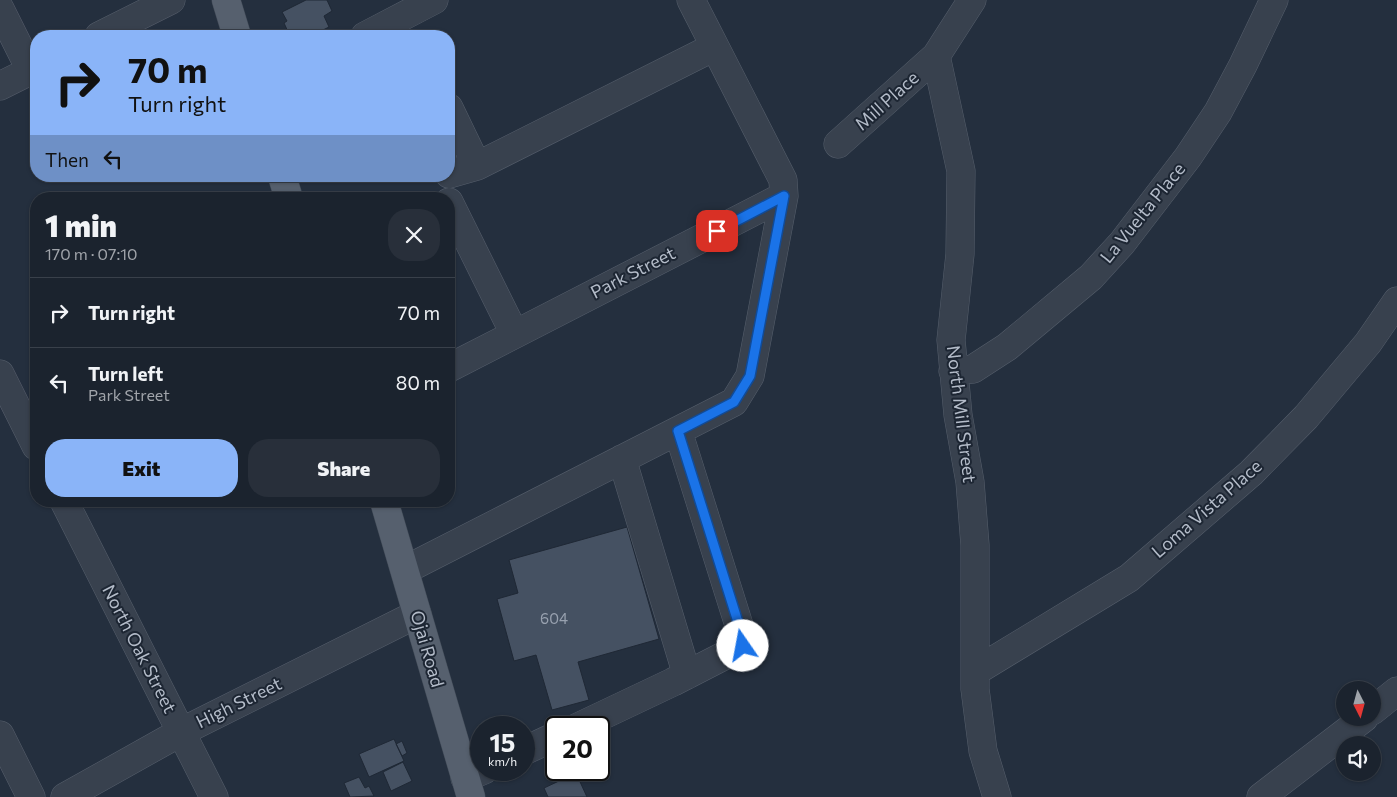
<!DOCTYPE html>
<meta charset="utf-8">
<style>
body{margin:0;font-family:Commissioner,sans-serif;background:#282f3a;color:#f1f3f6;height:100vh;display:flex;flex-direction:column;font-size:19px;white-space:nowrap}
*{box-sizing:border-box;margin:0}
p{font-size:16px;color:#a0a4aa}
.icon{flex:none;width:28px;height:28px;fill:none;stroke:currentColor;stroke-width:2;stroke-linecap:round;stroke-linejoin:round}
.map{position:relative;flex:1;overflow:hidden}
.side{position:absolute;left:30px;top:192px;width:425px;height:315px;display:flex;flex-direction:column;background:#1b232e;border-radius:20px;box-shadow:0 1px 4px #0004,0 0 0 1px #39404a}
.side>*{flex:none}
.banner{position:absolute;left:30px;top:30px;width:425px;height:152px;border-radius:20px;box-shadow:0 1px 4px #0004,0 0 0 1px #39404a;background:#8ab4f8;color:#111;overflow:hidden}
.needle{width:32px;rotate:174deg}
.fabs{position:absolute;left:1336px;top:681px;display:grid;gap:10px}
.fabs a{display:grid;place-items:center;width:45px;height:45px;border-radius:50%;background:#1b232e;box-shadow:0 1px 4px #0004,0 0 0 1px #39404a;font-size:25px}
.speed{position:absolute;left:470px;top:716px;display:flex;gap:10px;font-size:25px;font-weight:700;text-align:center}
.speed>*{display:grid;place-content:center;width:65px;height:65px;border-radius:50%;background:#1b232e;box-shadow:0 1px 4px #0004,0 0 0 1px #39404a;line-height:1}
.speed small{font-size:12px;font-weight:400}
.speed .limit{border:2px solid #111;border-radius:8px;background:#fff;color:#111}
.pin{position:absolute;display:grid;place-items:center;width:42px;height:42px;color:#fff;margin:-21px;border-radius:10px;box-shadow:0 2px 8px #0006}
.me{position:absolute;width:55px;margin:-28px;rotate:348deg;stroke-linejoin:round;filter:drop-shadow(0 0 4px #0008)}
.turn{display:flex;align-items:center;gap:18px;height:105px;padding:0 15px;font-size:22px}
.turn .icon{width:65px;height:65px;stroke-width:2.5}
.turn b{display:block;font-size:35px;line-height:42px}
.then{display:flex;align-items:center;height:48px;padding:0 15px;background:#0003;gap:10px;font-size:19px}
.round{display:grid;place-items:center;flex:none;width:52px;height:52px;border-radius:20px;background:#282f3a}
.headline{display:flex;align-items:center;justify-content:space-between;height:85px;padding:0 15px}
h1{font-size:30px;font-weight:800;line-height:38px}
.button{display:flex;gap:10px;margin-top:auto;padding:10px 15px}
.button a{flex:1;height:58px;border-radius:20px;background:#8ab4f8;color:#111;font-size:20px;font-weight:800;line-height:58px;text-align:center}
.button a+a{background:#282f3a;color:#f1f3f6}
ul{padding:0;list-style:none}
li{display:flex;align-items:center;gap:15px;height:70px;padding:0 15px;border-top:1px solid #39404a}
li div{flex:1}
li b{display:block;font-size:19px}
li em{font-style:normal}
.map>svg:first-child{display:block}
</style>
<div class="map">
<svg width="1397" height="797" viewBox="0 0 1397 797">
<rect width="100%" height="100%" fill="#242f3e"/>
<!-- building -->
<path fill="#455162" stroke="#1f2835" d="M306 0H327L332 11 324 16 329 27 311 36H295L293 32 289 34 284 23 287 21 282 12Z
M627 527 659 639 578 662 589 700 552 710 536 655 514 661 497 599 518 593 509 560Z
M394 739 404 761 369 777 359 754Z
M402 741 407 753 402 756 396 744Z
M403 762 412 781 391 791 383 772Z
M576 773 587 797H548L544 788Z
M359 777 365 788 369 786 374 796 350 797 344 783Z"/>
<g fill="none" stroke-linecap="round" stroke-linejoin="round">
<!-- minor casing -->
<g stroke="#565f6c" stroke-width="29">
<path id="minor" d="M972 0 936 56 961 171 960 254 951 340 958 415 970 482 975 545V689L983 751 997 797
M0 9 31 71
M99 36 171 0
M365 36 434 0
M0 86 36 68
M449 108 477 166
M838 144 936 56
M449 174 477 166 714 47
M449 202 514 333
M449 368 784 196
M953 371 973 369 1007 347 1091 277 1122 243 1188 157 1218 112 1243 65 1274 0
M0 374 36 446
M622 459 687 675
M64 501 214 797
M405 570 734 402 750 376 784 196 783 180 691 0
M976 671 1129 578 1251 473 1306 417 1368 343 1397 301
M1372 711 1397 691
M576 728 673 682 743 646V638L678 431
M0 735 31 797
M524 751 556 736
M465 778 484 770
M65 797 181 732 417 614
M1261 797 1364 718"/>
</g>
<!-- major casing -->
<g stroke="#414a57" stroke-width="29">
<path id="major" d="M226 0 237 36
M282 176 289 199
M384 501 471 797"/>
</g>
<!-- minor -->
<use href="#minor" stroke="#38414e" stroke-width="28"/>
<!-- major -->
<use href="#major" stroke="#56606e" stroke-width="28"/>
</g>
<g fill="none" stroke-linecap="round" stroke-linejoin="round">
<!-- route casing -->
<g stroke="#114b97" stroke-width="12">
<path id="route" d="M717 231 784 196 750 376 734 402 678 431 743 638V646"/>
</g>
<!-- route -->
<use href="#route" stroke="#1a73e8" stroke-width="9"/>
</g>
<g text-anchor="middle" stroke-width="4" stroke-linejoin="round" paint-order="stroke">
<!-- number labels -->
<g font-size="15" fill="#98a1af">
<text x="554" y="624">604</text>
</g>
<!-- street labels -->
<g font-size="18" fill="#b4bcc9" stroke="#1d2633">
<text transform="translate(887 101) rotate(-42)" y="6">Mill Place</text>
<text transform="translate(1143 213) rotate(-51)" y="6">La Vuelta Place</text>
<text transform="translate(633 273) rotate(-27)" y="6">Park Street</text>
<text transform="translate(961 414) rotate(83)" y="6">North Mill Street</text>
<text transform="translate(1207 509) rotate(-41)" y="6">Loma Vista Place</text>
<text transform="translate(139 649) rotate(63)" y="6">North Oak Street</text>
<text transform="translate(427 649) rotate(74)" y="6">Ojai Road</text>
<text transform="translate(239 703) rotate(-26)" y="6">High Street</text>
</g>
</g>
</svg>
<div class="fabs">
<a><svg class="needle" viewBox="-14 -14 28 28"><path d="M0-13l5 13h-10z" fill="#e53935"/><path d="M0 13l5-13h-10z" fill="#a0a4aa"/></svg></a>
<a><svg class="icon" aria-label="sound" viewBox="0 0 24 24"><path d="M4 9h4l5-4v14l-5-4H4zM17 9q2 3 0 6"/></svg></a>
</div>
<div class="speed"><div>15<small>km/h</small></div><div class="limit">20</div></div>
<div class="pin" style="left:717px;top:231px;background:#d93025"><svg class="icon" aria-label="arrive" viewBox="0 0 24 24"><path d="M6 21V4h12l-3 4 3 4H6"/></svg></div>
<svg class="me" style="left:743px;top:646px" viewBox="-20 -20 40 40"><circle r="19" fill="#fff"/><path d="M0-13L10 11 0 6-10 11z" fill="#1a73e8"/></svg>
<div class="banner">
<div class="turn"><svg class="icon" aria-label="right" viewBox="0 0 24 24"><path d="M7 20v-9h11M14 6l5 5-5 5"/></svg><div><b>70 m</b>Turn right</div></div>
<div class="then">Then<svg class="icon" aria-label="left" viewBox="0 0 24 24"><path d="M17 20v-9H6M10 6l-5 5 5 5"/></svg></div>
</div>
<section class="side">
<div class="headline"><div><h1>1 min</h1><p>170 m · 07:10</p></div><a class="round"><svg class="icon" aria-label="close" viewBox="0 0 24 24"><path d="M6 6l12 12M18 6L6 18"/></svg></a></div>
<ul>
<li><svg class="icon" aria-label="right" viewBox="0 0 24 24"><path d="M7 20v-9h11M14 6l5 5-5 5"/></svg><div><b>Turn right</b></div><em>70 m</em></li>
<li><svg class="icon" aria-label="left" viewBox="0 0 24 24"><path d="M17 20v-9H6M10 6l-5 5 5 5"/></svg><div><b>Turn left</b><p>Park Street</p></div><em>80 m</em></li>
</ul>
<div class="button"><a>Exit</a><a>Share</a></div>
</section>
</div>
